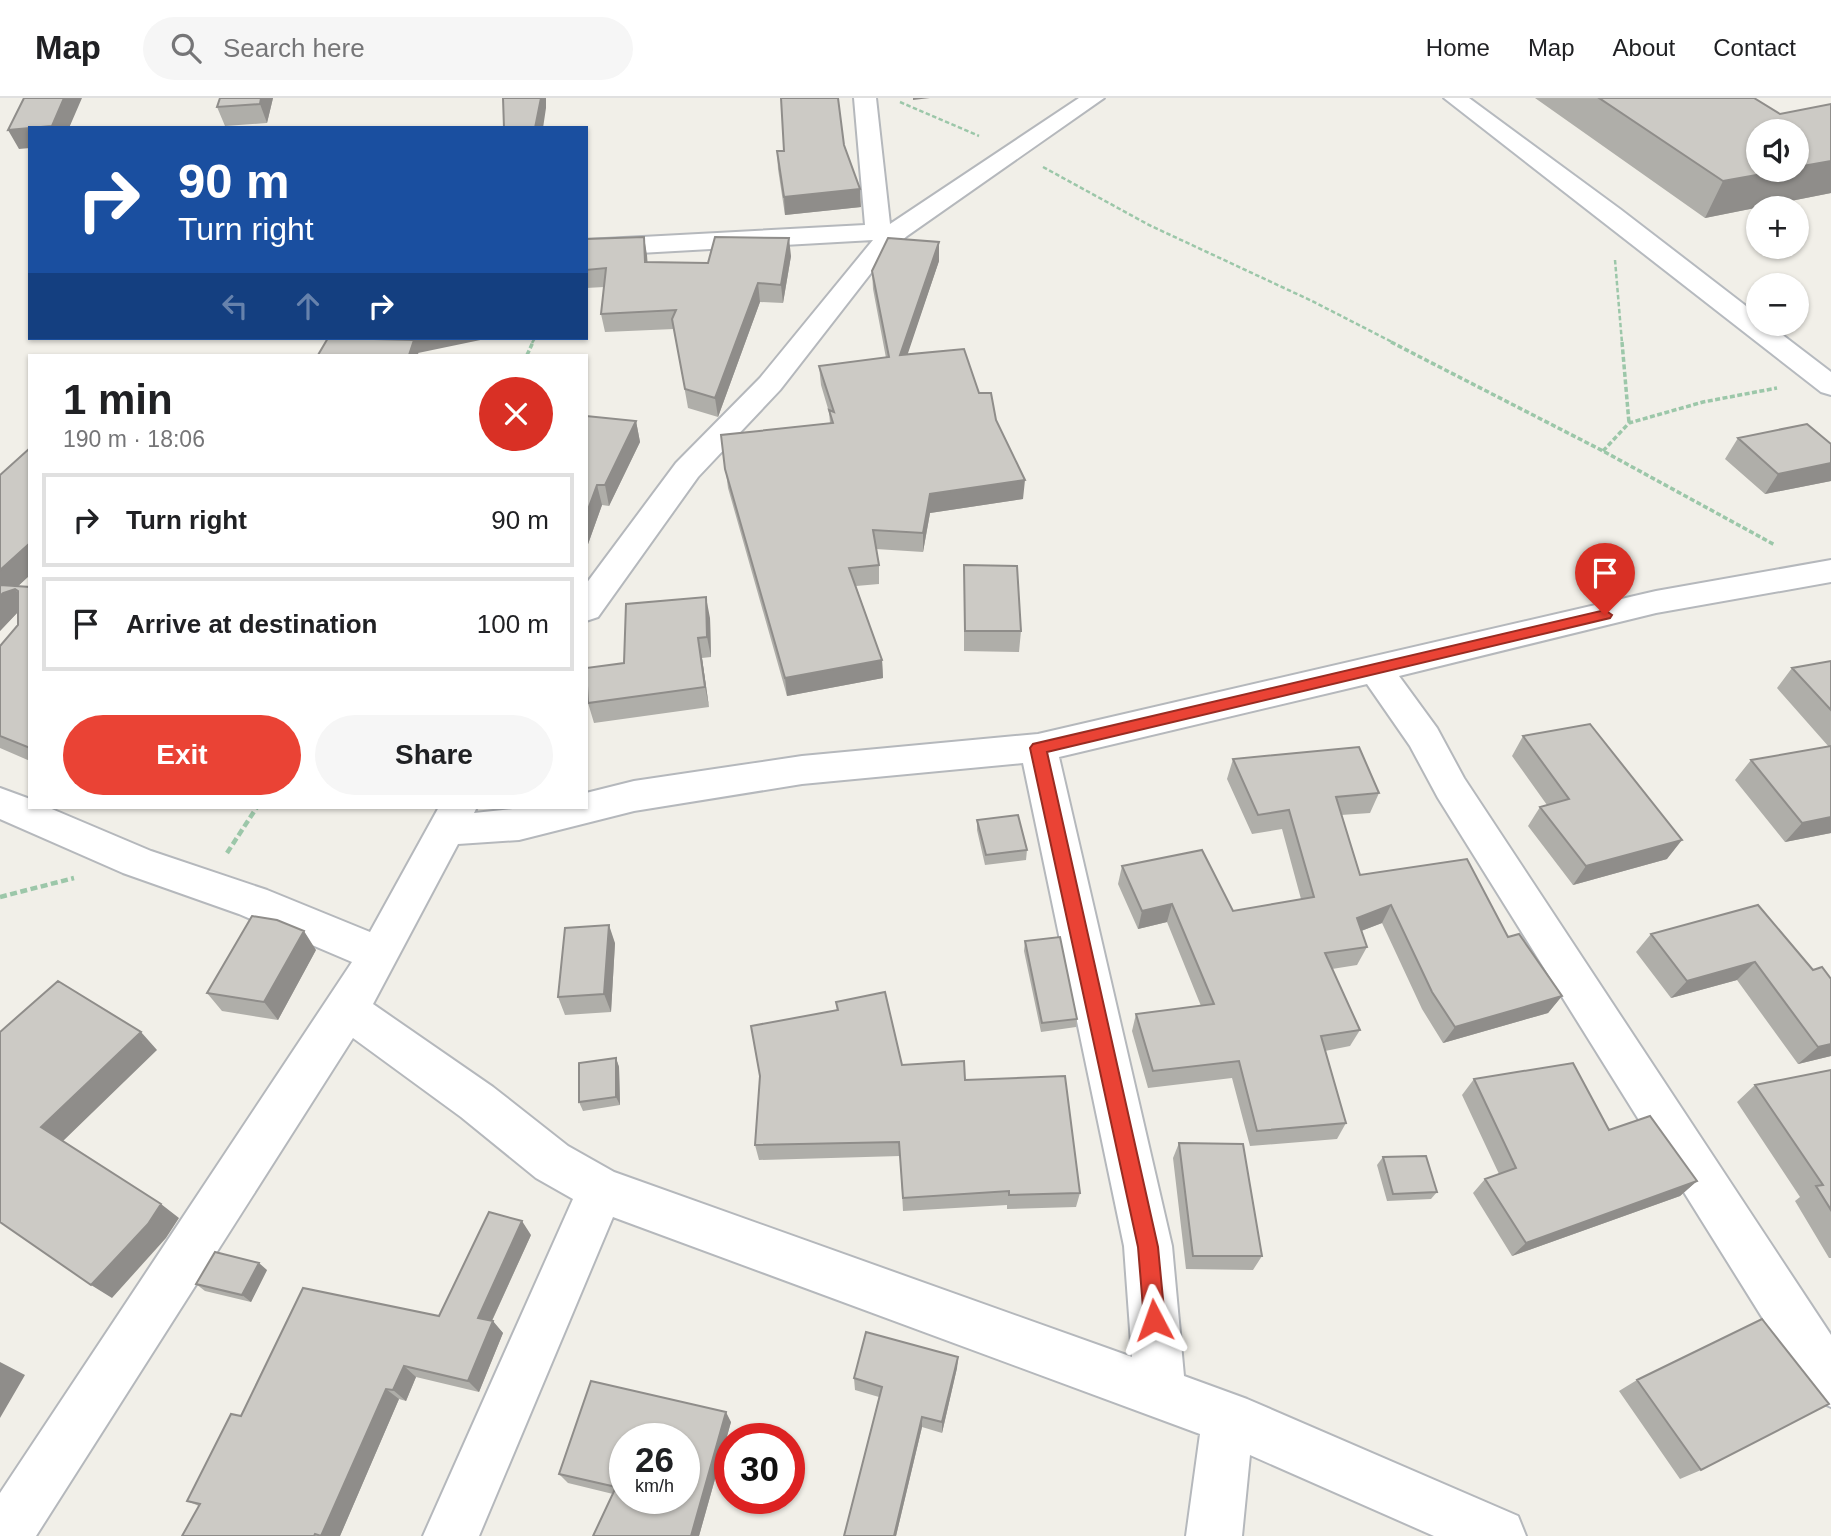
<!DOCTYPE html>
<meta charset="utf-8">
<style>
body{margin:0;font-family:Arial,sans-serif;background:#f6f6f6;color:#202124;height:100vh;display:flex;flex-direction:column;font-size:26px;white-space:nowrap}
*{box-sizing:border-box;margin:0}
p{font-size:23px;color:#757577}
.icon{flex:none;width:38px;height:38px;fill:none;stroke:currentColor;stroke-width:2;stroke-linecap:round;stroke-linejoin:round}
.map{position:relative;flex:1;overflow:hidden}
.details{position:absolute;left:28px;top:256px;width:560px;height:455px;display:flex;flex-direction:column;background:#fff;border-radius:0px;box-shadow:0 2px 5px #0004}
.details>*{flex:none}
.top-card{position:absolute;left:28px;top:28px;width:560px;height:214px;border-radius:0px;box-shadow:0 2px 5px #0004;background:#1a4fa0;color:#fff;overflow:hidden}
.controls{position:absolute;left:1746px;top:21px;display:grid;gap:14px}
.controls a{display:grid;place-items:center;width:63px;height:63px;border-radius:50%;background:#fff;box-shadow:0 2px 5px #0004;font-size:35px}
.speed{position:absolute;left:609px;top:1325px;display:flex;gap:14px;font-size:35px;font-weight:700;text-align:center}
.speed>*{display:grid;place-content:center;width:91px;height:91px;border-radius:50%;background:#fff;box-shadow:0 2px 5px #0004;line-height:1}
.speed small{font-size:18px;font-weight:400}
.speed .limit{border:10px solid #d22;background:#fff;color:#111}
.pin{position:absolute;display:grid;place-items:center;width:60px;height:60px;color:#fff;margin:-72px -30px;border-radius:50% 50% 50% 0;rotate:-45deg;box-shadow:0 0 7px #0007}
.pin .icon{rotate:45deg}
.me{position:absolute;width:77px;margin:-38px;rotate:356deg;stroke-linejoin:round;filter:drop-shadow(0 0 5px #0008)}
.turn{display:flex;align-items:center;gap:24px;height:147px;padding:0 35px;font-size:32px}
.turn .icon{width:91px;height:91px;stroke-width:2.5}
.turn b{display:block;font-size:49px;line-height:60px}
.lanes{display:flex;align-items:center;height:66px;padding:0 35px;background:#0003;justify-content:center;gap:35px;direction:ltr}
.lanes .off{opacity:.35}
.round{display:grid;place-items:center;flex:none;width:74px;height:74px;border-radius:37px;background:#f6f6f6}
.summary{display:flex;align-items:center;justify-content:space-between;height:119px;padding:0 35px}
h1{font-size:42px;font-weight:600;line-height:52px}
.action{display:flex;gap:14px;margin-top:auto;padding:14px 35px}
.action a{flex:1;height:80px;border-radius:42px;background:#ea4335;color:#fff;font-size:28px;font-weight:600;line-height:80px;text-align:center}
.action a+a{background:#f6f6f6;color:#202124}
ul{padding:0;list-style:none}
li{display:flex;align-items:center;gap:21px;height:94px;margin:0 14px 10px;padding:0 21px;border:4px solid #e0e0e0;border-radius:0px}
li div{flex:1}
li b{display:block;font-size:26px}
li em{font-style:normal}
header{display:flex;align-items:center;gap:42px;box-sizing:border-box;height:98px;padding:0 35px;background:#fff;border-bottom:2px solid #e0e0e0}
header strong{font-size:33px}
nav{display:flex;gap:38px;margin-inline-start:auto;font-size:24px}
.search{width:490px;height:63px;background:#f6f6f6;display:flex;align-items:center;gap:18px;box-sizing:border-box;padding:0 24px;border-radius:38px;color:#757577;font-size:26px}
.map>svg:first-child{display:block}
</style>
<header>
<strong>Map</strong>
<div class="search"><svg class="icon" aria-label="search" viewBox="0 0 24 24"><circle cx="10" cy="10" r="6"/><path d="M15 15l6 6"/></svg>Search here</div>
<nav><a>Home</a><a>Map</a><a>About</a><a>Contact</a></nav>
</header>
<div class="map">
<svg width="1831" height="1438" viewBox="0 0 1831 1438">
<rect width="100%" height="100%" fill="#f1efe8"/>
<g fill="none" stroke-linecap="round" stroke-linejoin="round">
<!-- street casing -->
<g stroke="#b5b8bc" stroke-width="4">
<path id="street" d="M854 0H876L890 126 1079 0H1104L907 138 885 157 780 292 698 379 598 519 586 523V486L676 365 760 280 873 142 586 158V142L865 127Z
M1831 462V484L1656 515 1399 578 1437 630 1464 680 1831 1237V1309L1813 1301 1438 700 1410 648 1367 586 1059 659 1172 1148 1184 1278 1247 1301 1518 1418 1526 1438H1434L1250 1357 1242 1438H1186L1200 1336 613 1119 479 1438H423L573 1101 536 1080 461 1019 353 940 36 1438H0V1395L352 864 239 816 123 775 0 721V690L30 701V709H47L151 753 267 792 370 834 439 709H477L474 715 531 709H586V695L634 683 802 658 1038 636 1656 493ZM1023 665 1124 1148 1132 1259 614 1074 568 1048 493 989 373 906 458 746 519 742 634 713 802 686Z"/>
</g>
<!-- secondary casing -->
<g stroke="#b6babf" stroke-width="4">
<path id="secondary" d="M1444 0H1469L1620 111 1759 218V226H1768L1831 274V297L1821 294Z"/>
</g>
<!-- path-far2 -->
<path stroke="#9cc7a9" stroke-width="2.5" stroke-dasharray="4.5 2.5" stroke-linecap="butt" d="M900 4 979 38
M1043 69 1149 127 1312 203 1394 245
M1615 162 1622 245
M532 245 535 240"/>
<!-- path-far1 -->
<path stroke="#9cc7a9" stroke-width="3.5" stroke-dasharray="5 2.5" stroke-linecap="butt" d="M1391 244 1603 353 1775 447
M1622 244 1629 325
M527 257 533 244
M1603 353 1629 325 1703 304 1777 290"/>
<!-- path -->
<path stroke="#9cc7a9" stroke-width="4.5" stroke-dasharray="7 3.5" stroke-linecap="butt" d="M227 755 257 709
M0 799 74 780"/>
<!-- street -->
<use href="#street" fill="#fff" fill-rule="evenodd"/>
<!-- secondary -->
<use href="#secondary" fill="#fff" fill-rule="evenodd"/>
</g>
<!-- wall -->
<path fill="#afaea9" d="M220 0H273L267 25 225 28 217 9Z
M1535 0H1754L1780 16 1831 6V95L1705 120Z
M777 53 861 109 785 117 778 71Z
M644 139 647 164 708 165 791 158 783 205 760 204 718 319 688 310 674 231 605 234 601 216 604 189 586 190V141Z
M939 144V163L907 256 979 295 996 322 1023 401 930 415 923 454 876 451 879 467V486L856 488 882 562 883 580 787 598 728 390 721 337 830 325 829 314 821 287 819 268 886 260 873 191 872 173Z
M586 318 636 323 640 344 609 408 602 407 587 449 586 448Z
M1738 340 1831 346V383L1765 396 1725 361Z
M30 350V477L18 488 30 489V663L0 650V548L18 527V514L0 533Z
M964 467 1021 533 1019 554 964 553Z
M710 520 711 559 702 560 709 609 594 625 588 605 624 565Z
M1831 563V735L1785 744 1735 682 1751 662 1829 649 1777 590 1792 570Z
M1523 638 1667 761 1573 787 1528 728 1540 709 1547 707 1512 658Z
M1233 661 1379 695 1370 715 1341 717 1360 777 1508 839 1562 898 1548 915 1443 945 1422 911 1382 825 1361 833 1367 849 1357 867 1332 871 1360 932 1350 948 1325 953 1346 1025 1337 1041 1250 1048 1232 980 1148 990 1132 933 1136 916 1201 908 1167 824 1138 831 1118 786 1122 768 1233 813 1301 801 1282 731 1252 736 1227 681Z
M977 722 1027 752 1026 762 985 767 977 732Z
M1651 836 1813 872 1831 958 1798 966 1737 882 1671 900 1636 854Z
M1025 843 1077 921 1076 929 1041 934 1024 853Z
M615 845 611 914 565 917 558 899Z
M316 852 278 922 222 913 207 895Z
M836 904 902 967 965 982 1080 1095 1076 1109 1007 1111V1107L903 1113 900 1058 759 1062 755 1047 837 912Z
M616 960 619 969 620 1007 583 1013 579 1004Z
M1831 972V1160H1829L1795 1103 1800 1099 1737 1004 1755 987Z
M1474 981 1609 1032 1697 1083 1680 1098 1512 1158 1473 1095 1485 1081 1499 1076 1462 997Z
M1179 1045 1262 1158 1253 1172 1186 1171 1173 1060Z
M1383 1059 1437 1094 1431 1101 1387 1103 1377 1067Z
M531 1137 492 1223 503 1235 479 1294 416 1279 406 1303 399 1301 340 1438H182L199 1408 187 1403 241 1318 439 1218Z
M267 1172 251 1204 205 1193 196 1186Z
M958 1259 957 1270 942 1335 922 1329 896 1438H844L879 1299 855 1292 854 1280Z
M1637 1282 1701 1372 1680 1381 1619 1293Z
M731 1324 699 1438H593L613 1396 568 1385 559 1376Z"/>
<!-- shaded-wall -->
<path fill="#8f8d8a" d="M64 0H82L69 30H32Z
M261 0H273L267 25 260 6Z
M541 0H546V10L543 30H535Z
M913 0H930L913 2Z
M30 30V50L19 51 8 32Z
M1831 63V95L1705 120 1723 83 1784 72H1797V69Z
M860 91 861 109 785 117 784 99Z
M644 139 647 157 649 183 645 164Z
M789 140 791 158 783 205 781 187Z
M939 144V163L901 276 900 257Z
M758 185 760 204 718 319 715 300Z
M395 240H490L418 255 419 257H409L387 242Z
M636 323 640 344 609 408 605 387Z
M1831 365V383L1765 396 1778 376Z
M1025 382 1023 401 930 415 923 454V435L930 396Z
M597 387 602 407 587 449 586 444V417Z
M30 445V477L15 491 29 511 17 515 0 533V472Z
M706 499 710 520 711 559 707 539Z
M698 540 702 560 709 609 705 589Z
M882 562 883 580 787 598 785 580Z
M1831 719V735L1785 744 1802 725Z
M1682 742 1667 761 1573 787 1586 768Z
M1172 806 1167 824 1138 831 1142 813Z
M1391 807 1382 825 1348 838 1357 820Z
M609 827 615 845 611 914 604 896Z
M304 833 316 852 278 922 264 904Z
M1755 864 1737 882 1671 900 1687 883Z
M1562 898 1548 915 1443 945 1455 929Z
M141 934 157 952 61 1045 41 1029Z
M1831 946V958L1798 966 1818 949Z
M616 960 619 969 620 1007 616 999Z
M1697 1083 1680 1098 1512 1158 1526 1145Z
M161 1106 179 1120 166 1140 112 1200 91 1187Z
M522 1123 531 1137 488 1231 478 1220Z
M259 1165 267 1172 251 1204 242 1197Z
M493 1223 503 1235 479 1294 468 1283Z
M958 1259 957 1270 942 1335V1324Z
M0 1264 25 1277 0 1320Z
M404 1268 416 1279 406 1303 393 1292Z
M386 1291 399 1301 340 1438H321Z
M726 1314 731 1324 699 1438H691Z
M922 1319V1329L896 1438H894Z"/>
<!-- building -->
<path fill="#cccac5" stroke="#8f8d8a" stroke-width="2" fill-rule="evenodd" d="M24 0H64L52 28 8 32Z
M220 0H261L260 6 217 9Z
M503 0H541L535 30H504Z
M781 0H838L844 47 860 91 784 99 777 53H784Z
M1599 0H1754L1780 16 1831 6V63L1797 69V33H1759V72H1784L1723 83Z
M644 139 645 164 708 165 715 139 789 140 781 187 758 185 715 300 685 291 672 221 676 212 601 216 606 170 586 172V141Z
M888 140 939 144 900 257 964 251 979 295H991L996 322 1025 382 930 396 923 435 873 432 879 467 849 470 882 562 785 580 725 371 721 337 833 325 829 312 834 314 819 268 889 259 872 173Z
M328 240H334L414 242 409 257H318Z
M586 318 636 323 605 387H597L586 417Z
M1807 326 1831 346V365L1778 376 1738 340Z
M30 350V445L0 472V377Z
M964 467 1017 468 1021 533H965Z
M0 487 30 489V650L0 638V548L18 527V493L15 491 3 495 0 498Z
M706 499 707 539 698 540 705 589 588 605 586 570 624 565 626 506Z
M1831 563V612L1792 570Z
M1590 626 1682 742 1586 768 1540 709 1569 701 1523 638Z
M1831 648V719L1802 725 1751 662Z
M1359 649 1379 695 1336 699 1360 777 1467 761 1508 839 1519 836 1562 898 1455 929 1432 894 1391 807 1357 820 1367 849 1325 855 1360 932 1321 938 1346 1025 1257 1033 1239 963 1153 973 1136 916 1214 906 1172 806 1142 813 1122 768 1202 752 1233 813 1314 799 1289 712 1258 717 1233 661Z
M1018 717 1027 752 986 757 977 722Z
M1758 807 1813 872 1822 869 1831 881V946L1818 949 1755 864 1687 883 1651 836Z
M252 818 277 822 304 833 264 904 207 895Z
M609 827 604 896 558 899 565 830Z
M1060 839 1077 921 1042 925 1025 843Z
M58 883 141 934 41 1029 161 1106 148 1126 91 1187 0 1124V934Z
M885 894 902 967 964 963 965 982 1065 978 1080 1095 1009 1097V1093L903 1100 899 1044 755 1047 760 978 751 928 838 912 836 904Z
M616 960V999L579 1004V965Z
M1573 965 1609 1032 1650 1018 1697 1083 1526 1145 1485 1081 1516 1070 1474 981Z
M1831 972V1112L1816 1088 1823 1087 1755 987Z
M1179 1045 1243 1046 1262 1158H1193Z
M1426 1058 1437 1094 1393 1096 1383 1059Z
M489 1114 522 1123 478 1220 493 1223 468 1283 404 1268 393 1292 386 1291 321 1438 315 1436 314 1438H182L200 1406 187 1403 231 1316 241 1318 303 1190 439 1218Z
M215 1154 259 1165 242 1197 196 1186Z
M1762 1221 1829 1306 1701 1372 1637 1282Z
M866 1234 958 1259 942 1324 922 1319 894 1438H844L882 1289 854 1280Z
M591 1283 726 1314 691 1438H593L616 1389 559 1376ZM625 1340H684V1400H625Z"/>
<!-- route -->
<path fill="#ea4335" stroke="#982c22" stroke-width="2" d="M1605 512 1612 517 1610 520 1047 654 1158 1149 1165 1222 1162 1229 1154 1232 1147 1229 1144 1222 1138 1149 1030 650 1033 646Z"/>
</svg>
<div class="controls">
<a><svg class="icon" aria-label="sound" viewBox="0 0 24 24"><path d="M4 9h4l5-4v14l-5-4H4zM17 9q2 3 0 6"/></svg></a>
<a>+</a>
<a>−</a>
</div>
<div class="speed"><div>26<small>km/h</small></div><div class="limit">30</div></div>
<div class="pin" style="left:1605px;top:517px;background:#d93025"><svg class="icon" aria-label="arrive" viewBox="0 0 24 24"><path d="M6 21V4h12l-3 4 3 4H6"/></svg></div>
<svg class="me" style="left:1154px;top:1222px" viewBox="-20 -20 40 40"><path d="M0-17L14 15 0 8-14 15z" fill="#ea4335" stroke="#fff" stroke-width="4"/></svg>
<div class="top-card">
<div class="turn"><svg class="icon" aria-label="right" viewBox="0 0 24 24"><path d="M7 20v-9h11M14 6l5 5-5 5"/></svg><div><b>90 m</b>Turn right</div></div>
<div class="lanes"><svg class="icon off" aria-label="left" viewBox="0 0 24 24"><path d="M17 20v-9H6M10 6l-5 5 5 5"/></svg><svg class="icon off" aria-label="ahead" viewBox="0 0 24 24"><path d="M12 20V5M6 11l6-6 6 6"/></svg><svg class="icon" aria-label="right" viewBox="0 0 24 24"><path d="M7 20v-9h11M14 6l5 5-5 5"/></svg></div>
</div>
<section class="details">
<div class="summary"><div><h1>1 min</h1><p>190 m · 18:06</p></div><a class="round" style="background:#d93025;color:#fff"><svg class="icon" aria-label="close" viewBox="0 0 24 24"><path d="M6 6l12 12M18 6L6 18"/></svg></a></div>
<ul>
<li><svg class="icon" aria-label="right" viewBox="0 0 24 24"><path d="M7 20v-9h11M14 6l5 5-5 5"/></svg><div><b>Turn right</b></div><em>90 m</em></li>
<li><svg class="icon" aria-label="arrive" viewBox="0 0 24 24"><path d="M6 21V4h12l-3 4 3 4H6"/></svg><div><b>Arrive at destination</b></div><em>100 m</em></li>
</ul>
<div class="action"><a>Exit</a><a>Share</a></div>
</section>
</div>
